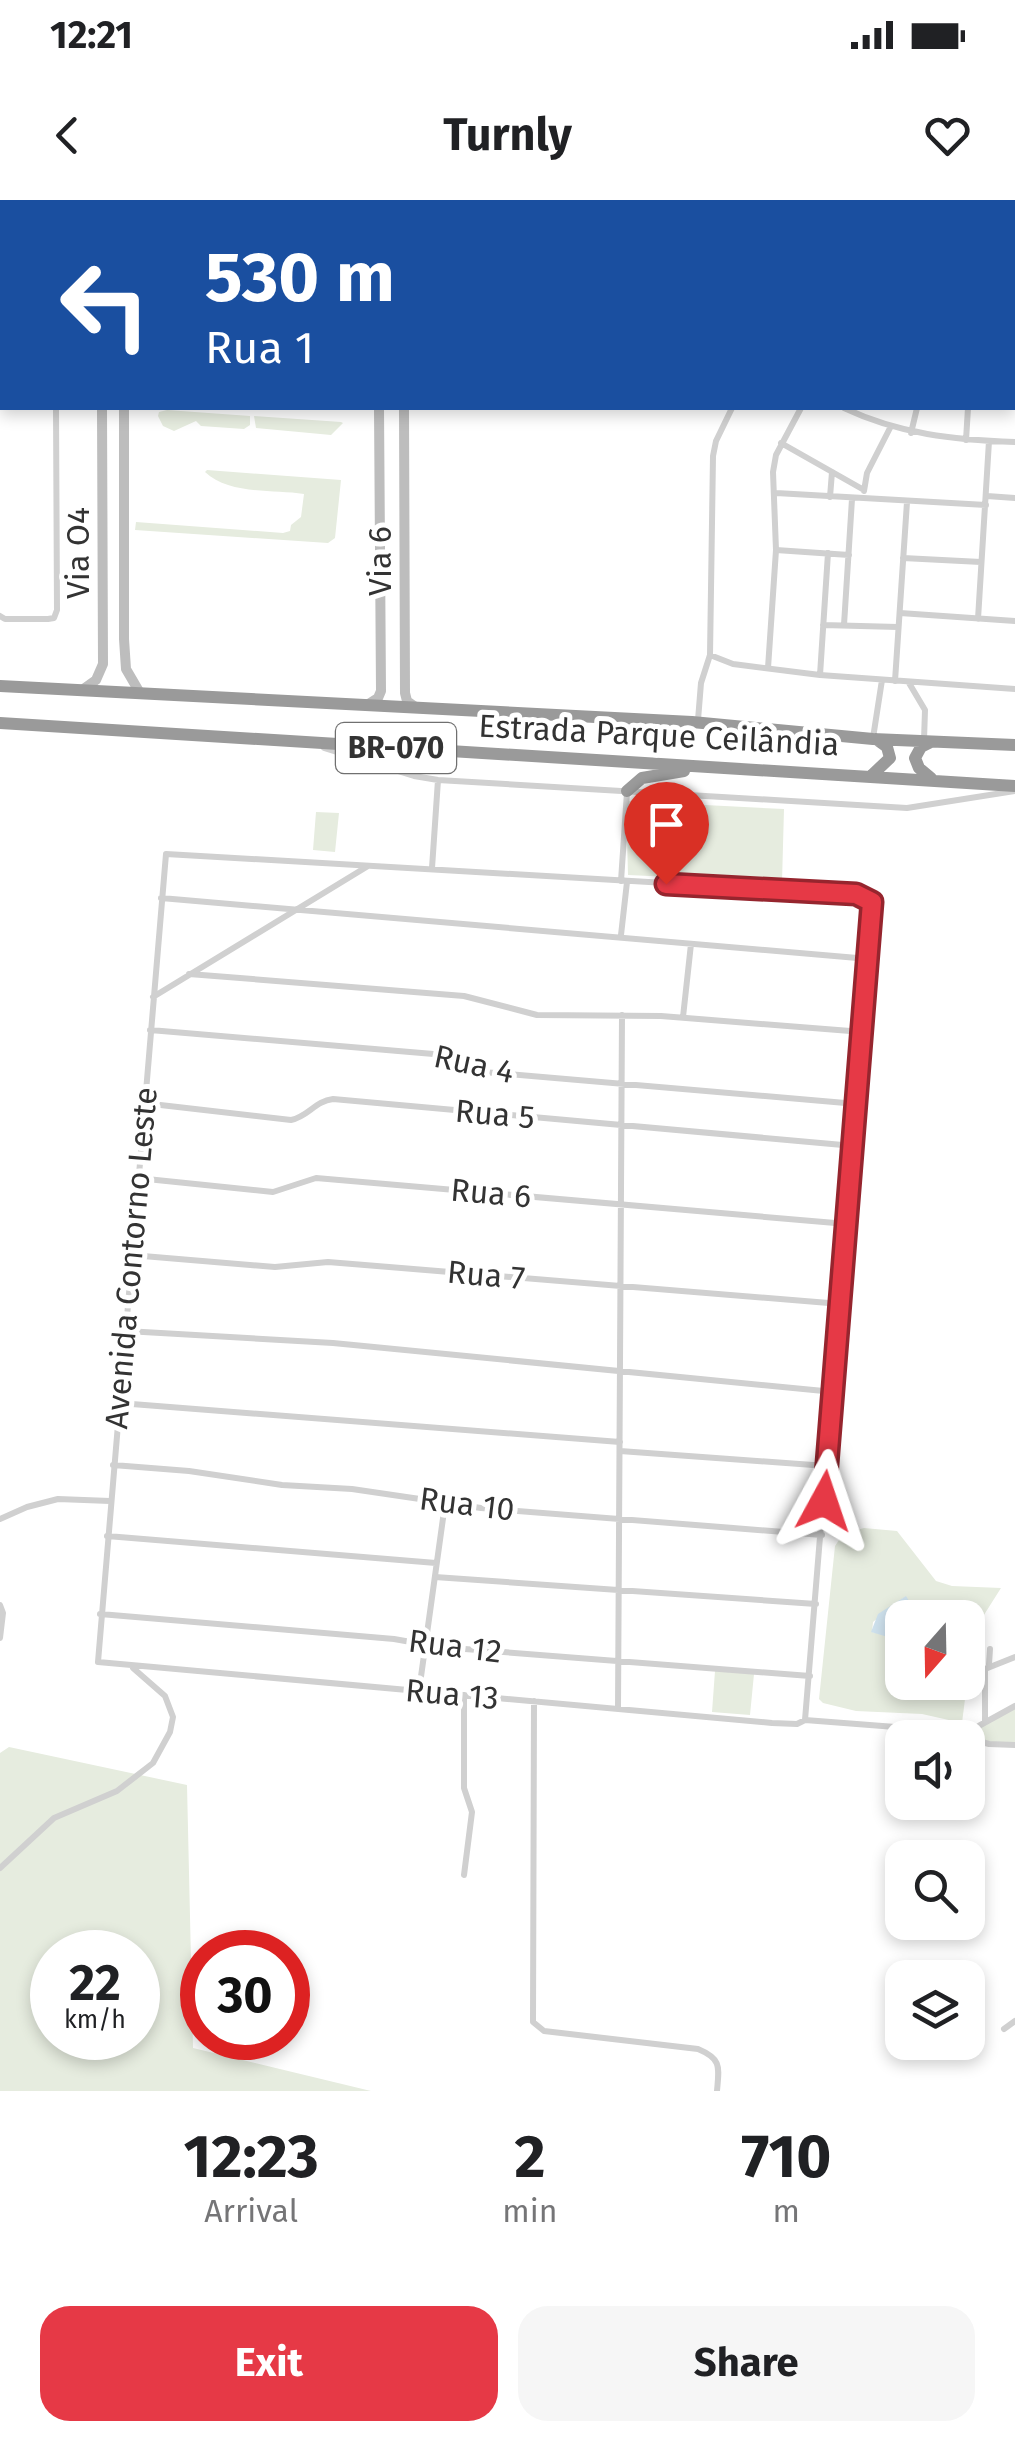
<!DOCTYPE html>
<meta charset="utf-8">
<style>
body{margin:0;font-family:"Fira Sans",sans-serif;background:#f6f6f6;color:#202124;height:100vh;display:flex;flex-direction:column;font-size:38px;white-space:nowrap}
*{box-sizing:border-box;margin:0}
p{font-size:32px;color:#757577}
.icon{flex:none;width:55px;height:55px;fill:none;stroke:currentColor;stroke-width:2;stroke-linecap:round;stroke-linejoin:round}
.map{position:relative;height:1891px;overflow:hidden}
.panel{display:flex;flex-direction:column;background:#fff;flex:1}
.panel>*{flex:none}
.guide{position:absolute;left:0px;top:0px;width:1015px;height:210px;box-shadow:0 5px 15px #0003;background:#1a4fa0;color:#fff;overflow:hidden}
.needle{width:65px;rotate:200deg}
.fabs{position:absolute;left:885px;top:1400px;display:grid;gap:20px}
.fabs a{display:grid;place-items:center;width:100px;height:100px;border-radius:20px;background:#fff;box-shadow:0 5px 15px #0003;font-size:50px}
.speed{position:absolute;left:30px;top:1730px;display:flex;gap:20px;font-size:50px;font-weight:700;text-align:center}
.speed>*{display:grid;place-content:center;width:130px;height:130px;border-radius:50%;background:#fff;box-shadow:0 5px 15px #0003;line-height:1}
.speed small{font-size:25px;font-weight:400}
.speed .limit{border:15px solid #d22;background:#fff;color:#111}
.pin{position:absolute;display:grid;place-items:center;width:85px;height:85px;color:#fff;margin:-102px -42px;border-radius:50% 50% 50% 0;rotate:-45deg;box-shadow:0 0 10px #0007}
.pin .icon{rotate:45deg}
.me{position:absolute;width:110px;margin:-55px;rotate:5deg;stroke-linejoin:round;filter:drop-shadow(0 0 8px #0008)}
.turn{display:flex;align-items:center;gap:35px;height:210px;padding:0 40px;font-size:45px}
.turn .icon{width:130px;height:130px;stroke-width:2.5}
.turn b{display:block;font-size:70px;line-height:85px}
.eta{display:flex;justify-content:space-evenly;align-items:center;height:170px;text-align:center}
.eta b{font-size:60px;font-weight:700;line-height:70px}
.primary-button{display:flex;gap:20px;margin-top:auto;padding:20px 40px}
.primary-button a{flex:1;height:115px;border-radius:30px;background:#e63946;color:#fff;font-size:40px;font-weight:700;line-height:115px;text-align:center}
.primary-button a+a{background:#f6f6f6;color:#202124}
.status{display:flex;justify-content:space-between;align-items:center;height:70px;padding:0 50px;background:#fff;direction:ltr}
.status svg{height:28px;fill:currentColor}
header{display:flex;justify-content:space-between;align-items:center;height:130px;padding:0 40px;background:#fff;font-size:45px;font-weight:700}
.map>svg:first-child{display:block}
</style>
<div class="status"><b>12:21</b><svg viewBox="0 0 49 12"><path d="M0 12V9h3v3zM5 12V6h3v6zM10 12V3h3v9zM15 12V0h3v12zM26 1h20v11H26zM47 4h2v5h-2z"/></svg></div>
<header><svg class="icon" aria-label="back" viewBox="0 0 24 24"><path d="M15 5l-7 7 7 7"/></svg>Turnly<svg class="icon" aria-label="heart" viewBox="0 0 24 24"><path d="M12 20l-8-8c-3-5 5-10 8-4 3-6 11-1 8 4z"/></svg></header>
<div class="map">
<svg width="1015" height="1891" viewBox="0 0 1015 1891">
<rect width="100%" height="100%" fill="#fff"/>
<!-- green -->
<path fill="#e6ecdf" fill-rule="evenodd" d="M167 210 250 216V225L244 229 201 226 196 221 174 231 163 226 158 216 159 212Z
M254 216 341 222 343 223 331 235 256 228Z
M207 270 341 280 335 338 328 343 135 330 136 322 283 333 290 331 291 325 301 317 304 294C272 289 229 295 205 272Z
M626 601 784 609 782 682 628 675Z
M316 612 339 613 335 652 313 650Z
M864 1328 897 1331 936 1381 952 1386 1001 1388 982 1418 968 1428V1418L919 1417 903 1398 873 1422 872 1432 898 1438 902 1436V1482L967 1483 962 1523 922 1514 856 1511 823 1503 819 1499 835 1346 843 1334Z
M715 1471 754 1474 750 1515 712 1512Z
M1015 1506V1545L969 1539 960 1532Z
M9 1547 187 1585 193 1848 371 1891H0V1553ZM52 1752H138V1838H52Z"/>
<!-- water -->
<path fill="#cfe2ee" d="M906 1396 919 1417 902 1418V1436L888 1437 871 1432 878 1414Z"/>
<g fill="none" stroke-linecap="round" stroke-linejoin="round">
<!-- street -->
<path stroke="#d0d0d0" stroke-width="6" d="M671 0V2
M727 0V2
M800 0 802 2
M830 2 831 0
M957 2V0
M1010 2 1015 0
M1012 17H1015
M1012 76H1015
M844 208C899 234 954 240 1015 242
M911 233 917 208
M966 240 968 208
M781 243 864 290
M864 291 867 273 890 228
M776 293 986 305
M987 296 1015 298
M830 297 832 272
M776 350 849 355
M903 358 981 362
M900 413 1015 421
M0 416 5 419H48L54 418 57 410 56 208
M978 419 989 241
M823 425 898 427
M844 425 852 299
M710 455 733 464 820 475 1015 489
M768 468 776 350 773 272 776 255 801 208
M820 475 828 353
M895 481 907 302
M909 483 925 510 924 540
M698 520 701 483 710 455 713 256 716 241 732 208
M873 538 882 480
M324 548 414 576 438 580 907 608 1015 591
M432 668 438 580
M621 681 627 592
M161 698 869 759
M621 735 627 682
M189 774 464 796 537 815 661 816 863 832
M153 797 368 666
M683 817 691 744
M150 830 457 856 466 869 472 871 857 904
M143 903 291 920C308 917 315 901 333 899L854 946
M137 978 273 992 316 978 847 1024
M131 1055 275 1067 328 1062 841 1104
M126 1131 333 1143 834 1192
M119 1203 620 1242
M620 1251 827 1266
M113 1265 189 1271 282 1285 352 1289 481 1308 822 1335
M0 1319 27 1307 58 1299 110 1301
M107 1336 436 1363
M435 1377 816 1404
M0 1405 3 1413 0 1438
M100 1414 394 1439 439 1447 810 1476
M989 1464 990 1449
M419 1491 445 1304
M464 1495V1588L472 1612 464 1675
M534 1501 533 1822 544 1831 698 1849C722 1859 719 1867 717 1891
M618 1509 622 815
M805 1520 872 702 856 694 166 654 98 1462 772 1523 797 1524 805 1520 960 1532 975 1528 1015 1506
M985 1522V1469L1015 1457
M968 1538 989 1544 1015 1545
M0 1668 54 1618 117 1591 153 1563 170 1532 173 1517 165 1496 133 1468
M1004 1829 1015 1821"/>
<!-- secondary -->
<path stroke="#bdbdbd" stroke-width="10" d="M100 0V2
M123 0V2
M378 0V2
M402 0V2
M892 2 893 0
M0 75H2
M1012 160H1015
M124 208V439L126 469 140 493
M404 208 405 493 407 501 417 508
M82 490 96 480 103 464 102 208
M367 505 378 498 381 491 379 208"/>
<!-- highway -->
<path stroke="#9a9a9a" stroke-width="12" d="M0 486 692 522 873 539 1015 545
M0 523 1015 586
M872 575 890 558 887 547 876 539
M931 578 919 568 915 558 921 547 931 542
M627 591 642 578 684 571"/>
</g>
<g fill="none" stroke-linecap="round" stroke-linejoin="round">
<!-- route casing -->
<g stroke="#96252e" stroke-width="25">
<path id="route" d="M666 684 856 694 872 702 824 1301"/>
</g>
<!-- route -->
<use href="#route" stroke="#e63946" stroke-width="18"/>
</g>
<g text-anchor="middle" stroke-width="10" stroke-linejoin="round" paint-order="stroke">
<!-- shield labels -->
<rect fill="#fff" stroke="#707070" stroke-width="2.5" x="336" y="523" width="120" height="50" rx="8"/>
<g font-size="30" font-weight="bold" fill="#333">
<text x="396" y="558">BR-070</text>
</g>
<!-- street labels -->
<g font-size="32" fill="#333" stroke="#fff">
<text transform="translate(78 353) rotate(-90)" y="11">Via O4</text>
<text transform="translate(380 361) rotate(-90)" y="11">Via 6</text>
<text transform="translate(659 535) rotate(3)" y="11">Estrada Parque Ceilândia</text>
<text transform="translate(474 864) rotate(12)" y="11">Rua 4</text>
<text transform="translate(495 914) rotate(5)" y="11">Rua 5</text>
<text transform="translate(491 993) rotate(5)" y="11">Rua 6</text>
<text transform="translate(131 1058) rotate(-85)" y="11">Avenida Contorno Leste</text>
<text transform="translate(486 1075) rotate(5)" y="11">Rua 7</text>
<text transform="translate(467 1304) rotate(7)" y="11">Rua 10</text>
<text transform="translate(455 1446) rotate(7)" y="11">Rua 12</text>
<text transform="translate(452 1494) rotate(5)" y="11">Rua 13</text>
</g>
</g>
</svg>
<div class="fabs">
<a><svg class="needle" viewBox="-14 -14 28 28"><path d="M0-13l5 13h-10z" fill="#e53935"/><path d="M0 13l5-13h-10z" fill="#757577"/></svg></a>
<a><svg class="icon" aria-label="sound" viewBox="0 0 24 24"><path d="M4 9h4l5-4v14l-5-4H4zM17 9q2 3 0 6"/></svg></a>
<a><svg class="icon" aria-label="search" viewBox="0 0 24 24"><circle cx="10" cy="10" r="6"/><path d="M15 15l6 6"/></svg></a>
<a><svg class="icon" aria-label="layers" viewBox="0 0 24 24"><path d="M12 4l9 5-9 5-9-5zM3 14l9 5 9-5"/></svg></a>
</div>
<div class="speed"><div>22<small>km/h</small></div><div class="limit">30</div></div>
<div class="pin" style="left:666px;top:684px;background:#d93025"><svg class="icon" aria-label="arrive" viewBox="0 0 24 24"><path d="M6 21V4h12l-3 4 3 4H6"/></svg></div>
<svg class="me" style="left:824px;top:1301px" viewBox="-20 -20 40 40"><path d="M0-17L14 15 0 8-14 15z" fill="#e63946" stroke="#fff" stroke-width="4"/></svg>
<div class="guide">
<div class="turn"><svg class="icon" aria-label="left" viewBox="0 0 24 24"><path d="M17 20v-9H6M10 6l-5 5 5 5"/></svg><div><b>530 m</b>Rua 1</div></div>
</div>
</div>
<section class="panel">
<div class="eta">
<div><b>12:23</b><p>Arrival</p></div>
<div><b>2</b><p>min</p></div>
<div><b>710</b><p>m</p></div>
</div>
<div class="primary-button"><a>Exit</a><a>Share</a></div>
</section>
